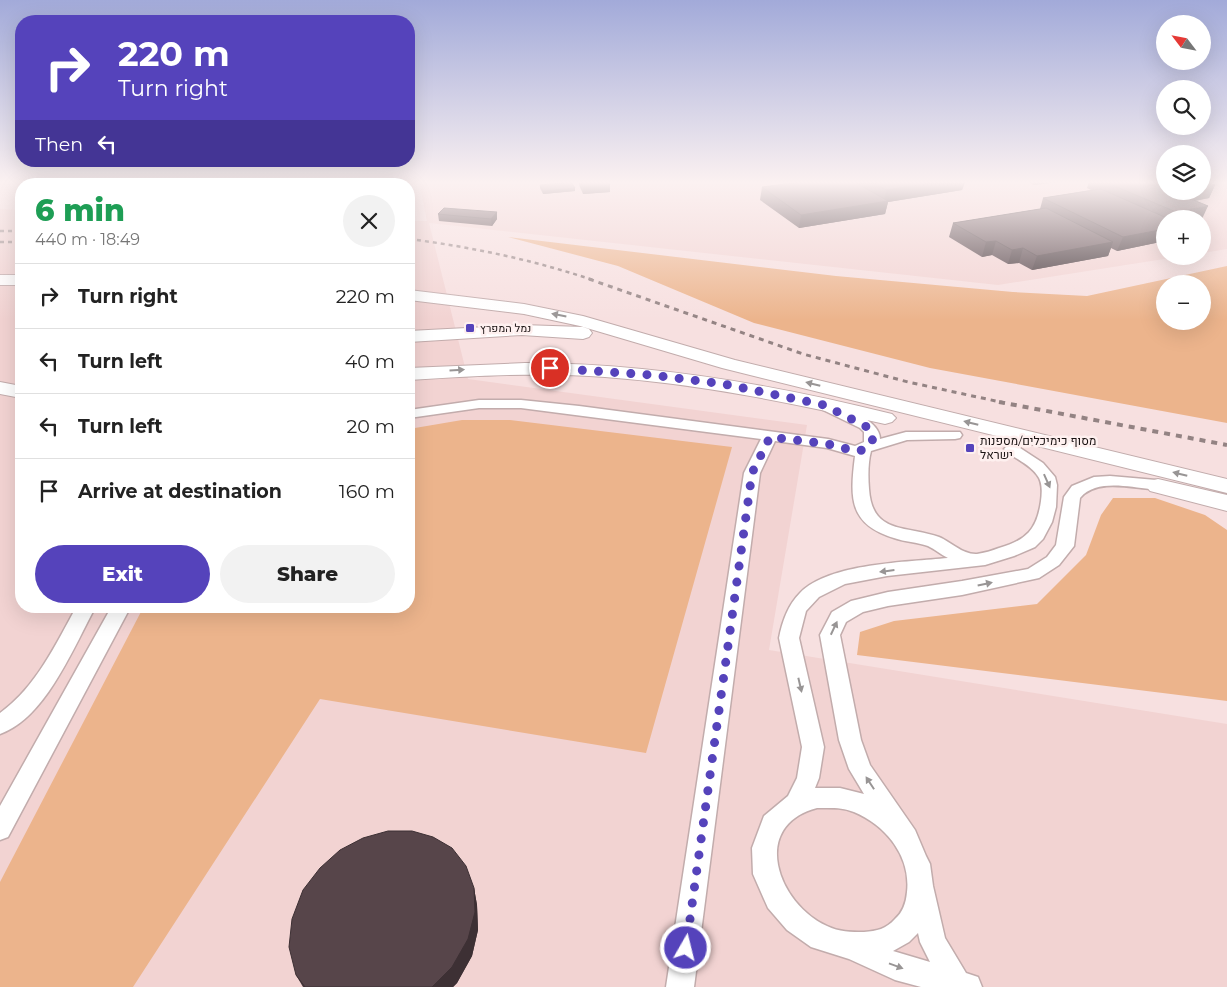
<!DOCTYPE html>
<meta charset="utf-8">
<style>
body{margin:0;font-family:Montserrat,Heebo,sans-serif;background:#f2f2f2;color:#222;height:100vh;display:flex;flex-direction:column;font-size:19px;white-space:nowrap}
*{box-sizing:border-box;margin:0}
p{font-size:16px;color:#767676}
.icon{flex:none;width:28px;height:28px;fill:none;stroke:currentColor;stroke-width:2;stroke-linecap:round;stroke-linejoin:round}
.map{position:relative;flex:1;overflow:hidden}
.details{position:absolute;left:15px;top:178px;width:400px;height:435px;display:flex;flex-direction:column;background:#fff;border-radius:20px;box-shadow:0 5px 20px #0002}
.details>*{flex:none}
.top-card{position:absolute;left:15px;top:15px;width:400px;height:152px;border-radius:20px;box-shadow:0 5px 20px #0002;background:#5543bb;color:#fff;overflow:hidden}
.needle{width:32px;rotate:302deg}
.fabs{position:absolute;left:1156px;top:15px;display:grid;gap:10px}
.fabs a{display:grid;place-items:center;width:55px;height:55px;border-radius:50%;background:#fff;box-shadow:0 5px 20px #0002;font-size:25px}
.pin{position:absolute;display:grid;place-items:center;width:42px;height:42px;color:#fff;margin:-21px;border:2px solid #fff;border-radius:50%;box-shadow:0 1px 5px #0007}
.me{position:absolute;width:55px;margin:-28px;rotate:8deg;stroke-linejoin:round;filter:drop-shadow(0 0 4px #0008)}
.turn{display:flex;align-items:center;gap:18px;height:105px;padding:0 20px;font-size:22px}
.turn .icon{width:65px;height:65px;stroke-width:2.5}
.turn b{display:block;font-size:35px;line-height:42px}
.then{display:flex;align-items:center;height:48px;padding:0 20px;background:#0003;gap:10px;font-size:19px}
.round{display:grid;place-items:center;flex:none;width:52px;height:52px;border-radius:26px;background:#f2f2f2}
.head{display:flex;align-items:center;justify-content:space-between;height:85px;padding:0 20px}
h1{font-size:30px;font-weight:800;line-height:38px;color:#1e9e55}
.cta{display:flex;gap:10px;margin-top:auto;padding:10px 20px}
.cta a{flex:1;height:58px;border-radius:30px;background:#5543bb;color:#fff;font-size:20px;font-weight:800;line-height:58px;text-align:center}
.cta a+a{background:#f2f2f2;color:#222}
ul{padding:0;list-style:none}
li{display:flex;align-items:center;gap:15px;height:65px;padding:0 20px;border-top:1px solid #e0e0e0}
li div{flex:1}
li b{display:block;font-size:19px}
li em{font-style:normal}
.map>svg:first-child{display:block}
</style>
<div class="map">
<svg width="1227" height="987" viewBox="0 0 1227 987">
<rect width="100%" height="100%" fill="#f7e0e0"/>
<!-- built -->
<path fill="#f2d3d2" d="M419 182H1165V191H1202L1203 182H1227V249L1203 253 1202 219H1165V256H1183L998 285 429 223 468 379 807 425 769 650 1227 724V987H0V209L21 210V606H409V221H427Z"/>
<!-- green -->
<path fill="#ecb48c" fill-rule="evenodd" d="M508 237 836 276 1013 292 1087 296 1227 266V423L930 368 754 323 618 266ZM1165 284H1202V321H1165Z
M462 420H510L732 447 646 753 320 699 133 987H0V882L144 606H409V429Z
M1113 498H1155L1205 515 1227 530V701L857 655 860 632 894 621 1037 604 1086 555 1101 515Z"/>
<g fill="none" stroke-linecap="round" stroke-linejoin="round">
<!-- street casing -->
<g stroke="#c2acac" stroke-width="3">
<path id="street" d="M479 400H521L579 406 828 439 855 446 864 442V432L860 428 819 408 817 405 819 402 824 401C840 405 880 419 880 439L906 432H960L962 435 960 438 955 439 907 440 871 451C868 462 868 477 869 489 872 535 906 525 939 537 951 542 963 555 977 554 984 553 992 551 999 548 1027 540 1037 529 1041 501 1042 493 1043 482 1037 475 1030 465 1016 459 1007 452L1004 449 1007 446H1017L1043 463 1055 477 1057 485 1056 507 1052 522 1043 539 1035 547 1014 556 985 565 887 576 845 584 819 597 806 611 799 638 824 747 819 778 815 788H840L864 794 849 769 839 740 820 635 832 612 851 601 888 592 962 581 1028 569 1047 557 1056 545 1064 497 1072 486 1094 477 1110 476 1156 480 1158 484 1156 488 1150 489C1128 487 1096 479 1080 498L1074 546 1059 565 1039 578 962 595 888 606 863 612 846 622 840 635 861 740 870 765 915 830 926 856 930 864 933 886 945 938 966 973 978 977 982 987H921L895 980 849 959 811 947 787 930 768 908 753 874 752 848 764 816 788 796 797 778 802 747 779 638C782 622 788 605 800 593 829 563 908 562 948 558 941 555 935 549 928 546 917 542 905 542 894 538 848 524 850 497 855 456L827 448 775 441 760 473 694 987H666L744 473 761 439 521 408H479L409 418V410ZM817 808C830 808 842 807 854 812 887 826 911 857 907 892 906 903 903 912 895 919 886 929 877 931 864 932 851 932 839 932 827 926 778 904 749 826 817 808ZM918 933 920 942 930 962 893 951 909 942Z
M77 606H96C74 646 46 718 0 734V713C37 686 55 645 77 606Z
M112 606H131L8 837 0 840V806Z"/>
</g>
<!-- secondary casing -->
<g stroke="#c2acac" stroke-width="2">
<path id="secondary" d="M0 275H21V285H0Z
M409 290 524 304 583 316 735 360 1227 479V493L722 368 580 326 524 314 409 300Z
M522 325 583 327 589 329 592 333 589 337 583 339 522 335 409 342V331Z
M525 363C649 363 772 384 892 414L896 418 892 422 885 424C793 403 700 384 605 377 540 372 474 376 409 380V368Z
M0 382 21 386V398L0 394Z
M1158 479 1227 495V511L1150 491 1146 486 1150 481Z"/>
</g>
<!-- street -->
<use href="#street" fill="#fff" fill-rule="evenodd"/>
<!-- secondary -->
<use href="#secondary" fill="#fff" fill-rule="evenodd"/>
<!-- rail-far2 -->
<path stroke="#938383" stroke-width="2.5" stroke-dasharray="4 4" stroke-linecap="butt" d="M0 231H21
M409 239C472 247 533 260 593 280
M0 242H21"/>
<!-- rail-far1 -->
<path stroke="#938383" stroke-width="3" stroke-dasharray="5 5" stroke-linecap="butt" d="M589 279 803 354 908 382 1005 403"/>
<!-- rail -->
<path stroke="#938383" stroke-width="4" stroke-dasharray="6 6" stroke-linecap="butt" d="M999 402 1227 445"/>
</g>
<!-- wall -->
<path fill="#4b3b40" d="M579 182H608L610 185V192L583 194 579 185Z
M859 182H965L962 190 888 202 885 214 799 228 760 200 762 187 859 184Z
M1028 182H1058L1034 185Z
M1089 182H1165L1215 185 1209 198 1195 201 1202 219H1165V241L1117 251 1111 248 1108 256 1032 270 1019 263 1008 264 992 255 982 257 949 237 953 223 1040 209 1043 198 1091 190 1087 188Z
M540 185 575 191 543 194 540 188Z
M497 212V219L492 226 439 221 438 214Z
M474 888 477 905 478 930 472 956 457 983 453 987H303L296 975Z"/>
<!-- shaded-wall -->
<path fill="#3d3034" d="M939 182H965L962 190 888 202 885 214 799 228 801 215 884 202 886 190Z
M1035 182H1058L1034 185Z
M610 185V192L583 194V187Z
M1215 185 1209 198 1169 205 1174 192 1179 191H1202V187Z
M575 188V191L543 194V191Z
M1208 206 1202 219H1173L1176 212Z
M497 212V219L492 226 491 219Z
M1165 229V241L1117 251 1123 237Z
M996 241 992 255 982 257 986 242Z
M1113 242 1108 256 1032 270 1037 256Z
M1023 248 1019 263 1008 264 1012 250Z
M474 888 477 905 478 930 472 956 457 983 453 987H432Z"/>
<!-- building -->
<path fill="#57454a" stroke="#3d3034" d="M571 182 575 188 543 191 540 185Z
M580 182H608L610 185 583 187Z
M801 182H855L888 201 801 215 762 187Z
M873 182H939L886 190Z
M1105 182H1165V191H1179L1174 192 1208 206 1176 212Z
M1202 182H1205L1215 185 1202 187Z
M1101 189 1169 219H1165V229L1123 237 1043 198Z
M444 208 497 212 491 219 438 214Z
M1046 208 1113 242 1037 256 1023 248 1012 250 996 241 986 242 953 223Z
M388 831H412L433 837 452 848 466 866 474 888 475 912 468 939 452 967 432 987H305L296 975 289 947 292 919 303 890 320 868 340 850 363 838Z"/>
<!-- one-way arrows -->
<defs><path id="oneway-solid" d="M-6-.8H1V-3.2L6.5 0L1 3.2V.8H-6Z" transform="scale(1.25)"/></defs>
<g fill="#989595">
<use href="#oneway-solid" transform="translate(559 315) rotate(-169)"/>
<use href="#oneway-solid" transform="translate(457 370) rotate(-4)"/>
<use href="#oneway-solid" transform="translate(813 384) rotate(-166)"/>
<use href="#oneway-solid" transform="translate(971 423) rotate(-166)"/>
<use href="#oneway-solid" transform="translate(1180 474) rotate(-166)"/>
<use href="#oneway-solid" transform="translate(1047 481) rotate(66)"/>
<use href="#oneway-solid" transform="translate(887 571) rotate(173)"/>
<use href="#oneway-solid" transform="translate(985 584) rotate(-12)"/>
<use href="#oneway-solid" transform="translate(834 628) rotate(-65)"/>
<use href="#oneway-solid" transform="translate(800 685) rotate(77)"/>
<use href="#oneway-solid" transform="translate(870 783) rotate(-123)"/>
<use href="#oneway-solid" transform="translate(896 966) rotate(20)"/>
</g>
<!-- sky -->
<linearGradient id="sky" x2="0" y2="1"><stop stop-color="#a2aad9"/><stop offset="0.57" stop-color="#fbf1f1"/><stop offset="1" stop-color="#fbf1f1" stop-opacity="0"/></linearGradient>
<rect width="1227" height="320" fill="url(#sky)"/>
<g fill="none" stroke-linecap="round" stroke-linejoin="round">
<!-- route -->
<path stroke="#5543bb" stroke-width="9" stroke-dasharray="0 16.2" d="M550 368 652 375 724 384 824 405 869 428 873 438 871 444 863 450 855 451 828 444 770 437 752 473 686 948"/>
</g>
<!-- markers -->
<g fill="#5543bb" stroke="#fef0ef" stroke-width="2">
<rect x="465" y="323" width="10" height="10" rx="2.5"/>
<rect x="965" y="443" width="10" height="10" rx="2.5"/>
</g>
<g text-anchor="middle" stroke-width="5" stroke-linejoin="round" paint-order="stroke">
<!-- far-poi labels -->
<g font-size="11" fill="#1a1313" stroke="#fef0ef" text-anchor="start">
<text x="480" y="332">נמל המפרץ</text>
</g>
<!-- poi labels -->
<g font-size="12" fill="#1a1313" stroke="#fef0ef" text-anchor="start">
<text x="980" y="445">מסוף כימיכלים/מספנות<tspan x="980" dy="14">ישראל</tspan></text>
</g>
</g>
</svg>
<div class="fabs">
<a><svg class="needle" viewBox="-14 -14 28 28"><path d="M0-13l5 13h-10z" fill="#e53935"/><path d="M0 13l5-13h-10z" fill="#767676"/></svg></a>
<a><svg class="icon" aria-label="search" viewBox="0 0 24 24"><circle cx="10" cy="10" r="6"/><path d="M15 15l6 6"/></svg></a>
<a><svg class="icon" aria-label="layers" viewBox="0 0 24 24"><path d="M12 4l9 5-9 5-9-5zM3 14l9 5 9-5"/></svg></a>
<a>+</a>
<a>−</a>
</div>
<div class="pin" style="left:550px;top:368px;background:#d93025"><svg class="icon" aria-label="arrive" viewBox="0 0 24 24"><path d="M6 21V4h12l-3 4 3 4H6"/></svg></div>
<svg class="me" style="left:686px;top:948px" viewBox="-20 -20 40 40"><circle r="17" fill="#5543bb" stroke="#fff" stroke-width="3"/><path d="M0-11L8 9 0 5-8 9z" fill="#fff"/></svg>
<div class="top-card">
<div class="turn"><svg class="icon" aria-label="right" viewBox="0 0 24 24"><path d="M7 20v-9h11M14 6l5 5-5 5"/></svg><div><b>220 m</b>Turn right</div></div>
<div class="then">Then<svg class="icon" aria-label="left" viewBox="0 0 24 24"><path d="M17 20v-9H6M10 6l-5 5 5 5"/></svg></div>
</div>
<section class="details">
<div class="head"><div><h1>6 min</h1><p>440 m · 18:49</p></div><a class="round"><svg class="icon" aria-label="close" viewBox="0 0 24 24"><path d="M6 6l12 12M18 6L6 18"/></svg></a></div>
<ul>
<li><svg class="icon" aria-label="right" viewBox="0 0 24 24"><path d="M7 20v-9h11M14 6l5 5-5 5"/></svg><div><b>Turn right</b></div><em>220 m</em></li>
<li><svg class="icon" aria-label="left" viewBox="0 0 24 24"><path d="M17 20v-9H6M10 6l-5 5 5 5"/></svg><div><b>Turn left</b></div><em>40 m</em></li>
<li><svg class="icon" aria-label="left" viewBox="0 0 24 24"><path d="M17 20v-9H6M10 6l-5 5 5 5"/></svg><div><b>Turn left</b></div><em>20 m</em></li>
<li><svg class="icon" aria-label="arrive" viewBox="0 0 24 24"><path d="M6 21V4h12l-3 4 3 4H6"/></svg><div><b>Arrive at destination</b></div><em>160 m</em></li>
</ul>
<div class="cta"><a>Exit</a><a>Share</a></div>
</section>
</div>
